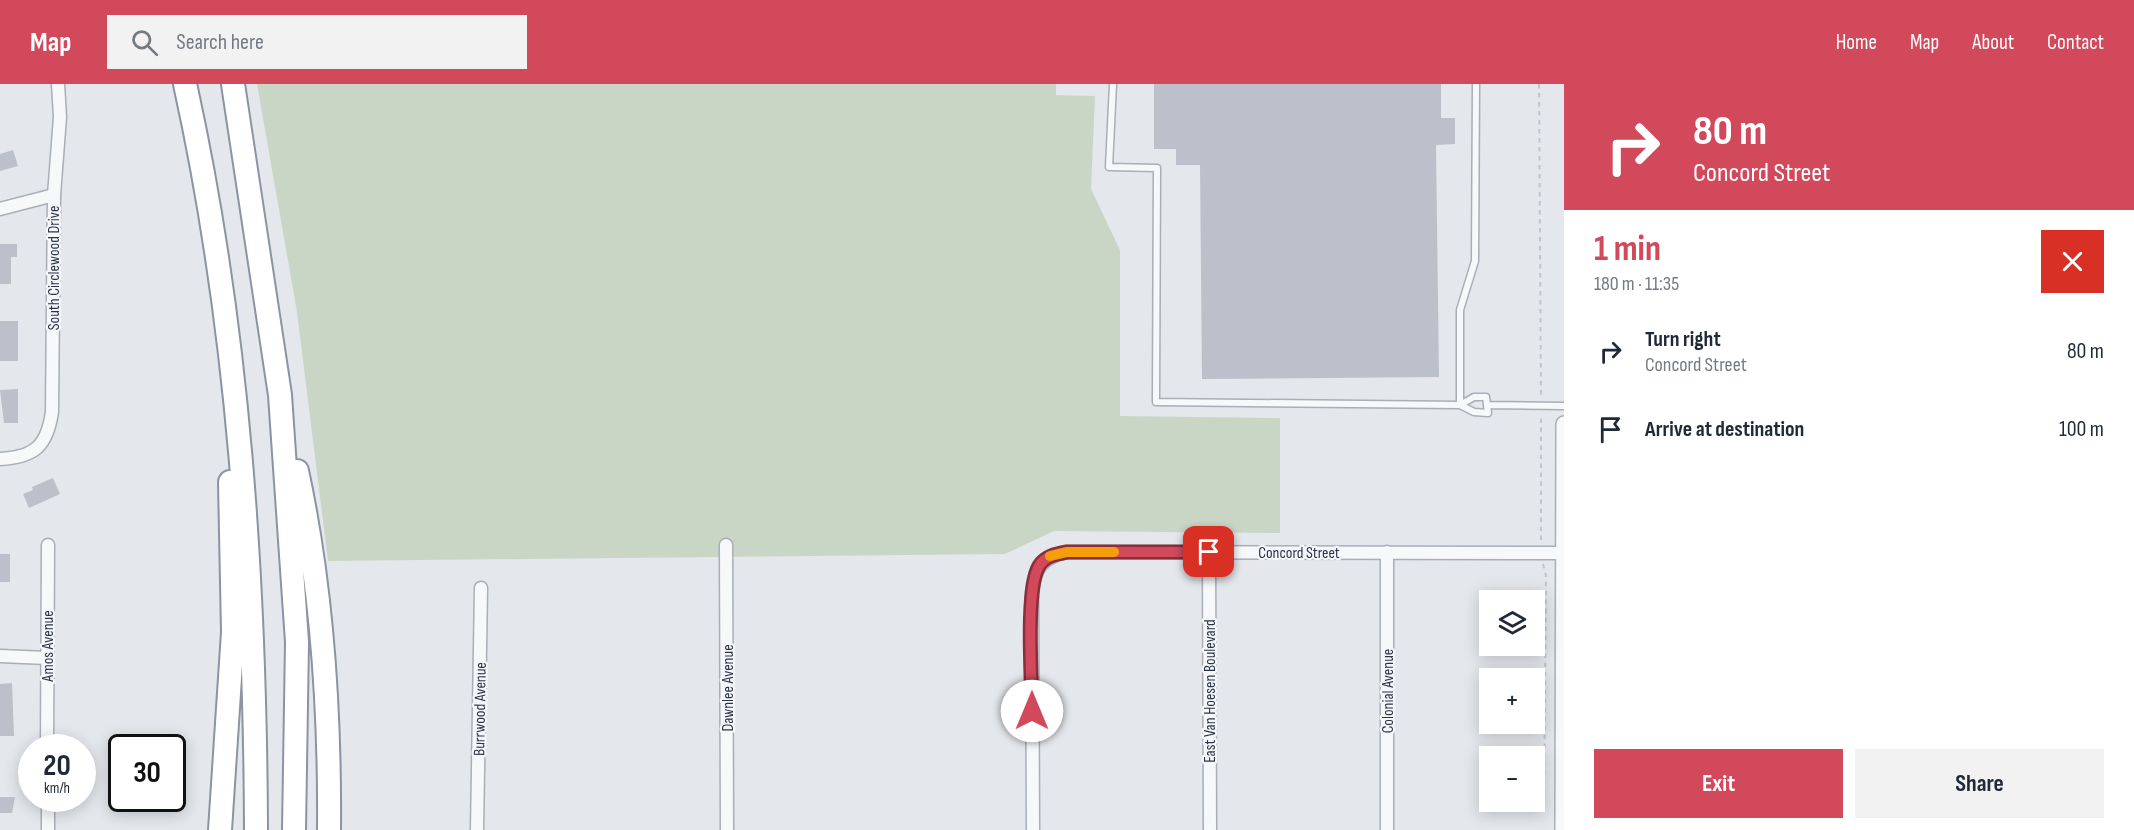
<!DOCTYPE html>
<meta charset="utf-8">
<style>
body{margin:0;font-family:"Sofia Sans Condensed",sans-serif;background:#f2f2f3;color:#1f2937;height:100vh;display:flex;flex-direction:column;font-size:22px;white-space:nowrap}
*{box-sizing:border-box;margin:0}
p{font-size:20px;color:#747a83}
.icon{flex:none;width:33px;height:33px;fill:none;stroke:currentColor;stroke-width:2;stroke-linecap:round;stroke-linejoin:round}
.map{position:relative;flex:1;overflow:hidden}
.side{display:flex;flex-direction:column;background:#fff;width:570px}
.side>*{flex:none}
.top-card{background:#d1495b;color:#fff;overflow:hidden}
.fabs{position:absolute;left:1479px;top:506px;display:grid;gap:12px}
.fabs a{display:grid;place-items:center;width:66px;height:66px;border-radius:0px;background:#fff;box-shadow:0 3px 15px #0003;font-size:30px}
.speed{position:absolute;left:18px;top:650px;display:flex;gap:12px;font-size:30px;font-weight:700;text-align:center}
.speed>*{display:grid;place-content:center;width:78px;height:78px;border-radius:50%;background:#fff;box-shadow:0 3px 15px #0003;line-height:1}
.speed small{font-size:15px;font-weight:400}
.speed .limit{border:3px solid #111;border-radius:9px;background:#fff;color:#111}
.pin{position:absolute;display:grid;place-items:center;width:51px;height:51px;color:#fff;margin:-26px;border-radius:12px;box-shadow:0 3px 9px #0006}
.me{position:absolute;width:66px;margin:-33px;rotate:0deg;stroke-linejoin:round;filter:drop-shadow(0 0 4px #0008)}
.turn{display:flex;align-items:center;gap:21px;height:126px;padding:0 30px;font-size:27px}
.turn .icon{width:78px;height:78px;stroke-width:2.5}
.turn b{display:block;font-size:42px;line-height:51px}
.round{display:grid;place-items:center;flex:none;width:63px;height:63px;border-radius:0px;background:#f2f2f3}
.headline{display:flex;align-items:center;justify-content:space-between;height:102px;padding:0 30px}
h1{font-size:36px;font-weight:700;line-height:45px;color:#d1495b}
.cta{display:flex;gap:12px;margin-top:auto;padding:12px 30px}
.cta a{flex:1;height:69px;border-radius:0px;background:#d1495b;color:#fff;font-size:24px;font-weight:700;line-height:69px;text-align:center}
.cta a+a{background:#f2f2f3;color:#1f2937}
ul{padding:0;list-style:none}
li{display:flex;align-items:center;gap:18px;height:78px;padding:0 30px}
li div{flex:1}
li b{display:block;font-size:22px}
li em{font-style:normal}
header{display:flex;align-items:center;gap:36px;box-sizing:border-box;height:84px;padding:0 30px;background:#d1495b;color:#fff}
header strong{font-size:28px}
nav{display:flex;gap:33px;margin-inline-start:auto;font-size:21px}
.search{width:420px;height:54px;background:#f2f2f3;display:flex;align-items:center;gap:15px;box-sizing:border-box;padding:0 21px;border-radius:0px;color:#747a83;font-size:22px}
main{display:flex;flex:1;min-height:0}
.map>svg:first-child{display:block}
</style>
<header>
<strong>Map</strong>
<div class="search"><svg class="icon" aria-label="search" viewBox="0 0 24 24"><circle cx="10" cy="10" r="6"/><path d="M15 15l6 6"/></svg>Search here</div>
<nav><a>Home</a><a>Map</a><a>About</a><a>Contact</a></nav>
</header>
<main>
<div class="map">
<svg width="1564" height="746" viewBox="0 0 1564 746">
<rect width="100%" height="100%" fill="#e4e7ec"/>
<!-- green -->
<path fill="#c9d6c5" d="M257 0H1056V11L1095 12 1091 105 1120 166V332L1280 334V449L1054 447 1005 470 328 477 297 228Z"/>
<!-- building -->
<path fill="#bbc0ca" d="M1154 0H1441V34H1455V60L1436 61 1439 293 1202 295 1200 81H1176V65H1154Z
M13 66 18 82 0 87V70Z
M0 160H17V173H11V200H0Z
M0 237H18V277H0Z
M18 305V339H4L0 306Z
M53 394 60 410 29 424 23 410 33 406 32 403Z
M0 470H10V498H0Z
M12 599 14 652H0V600Z
M0 713H15L12 729H0Z"/>
<g fill="none" stroke-linecap="round" stroke-linejoin="round">
<!-- service casing -->
<g stroke="#a9aeb7" stroke-width="9">
<path id="service" d="M1113 0 1109 83 1157 84 1156 318 1460 321 1474 328 1488 329 1486 313H1474L1460 321
M1460 321V226L1475 177 1476 0
M1489 321 1564 322"/>
</g>
<!-- minor casing -->
<g stroke="#a9aeb7" stroke-width="15">
<path id="minor" d="M0 125 54 111
M0 375C35 373 47 362 52 328L54 111 60 33 58 0
M726 461 727 746
M1209 468 1210 746
M1387 468V746
M0 572 47 574
M47 663 48 461
M48 714V746
M477 746 481 504
M1033 746 1032 509C1034 484 1043 473 1067 468L1563 469"/>
</g>
<!-- tertiary casing -->
<g stroke="#a9aeb7" stroke-width="18">
<path id="tertiary" d="M1563 746 1564 340"/>
</g>
<!-- motorway casing -->
<g stroke="#8b94a3" stroke-width="26">
<path id="motorway" d="M185 0C239 245 255 496 256 746
M233 0 280 311 297 558 294 746
M297 387C322 503 330 627 329 746
M220 746 233 548 230 398"/>
</g>
<!-- path -->
<path stroke="#c2c5cb" stroke-width="2" stroke-dasharray="4.5 4.5" stroke-linecap="butt" d="M1539 0 1541 312
M1541 456V330
M1543 480 1546 492 1544 731"/>
<!-- service -->
<use href="#service" stroke="#f7f8fa" stroke-width="6"/>
<!-- minor -->
<use href="#minor" stroke="#f7f8fa" stroke-width="12"/>
<!-- tertiary -->
<use href="#tertiary" stroke="#f7f8fa" stroke-width="15"/>
<!-- motorway -->
<use href="#motorway" stroke="#fff" stroke-width="22"/>
</g>
<g fill="none" stroke-linecap="round" stroke-linejoin="round">
<!-- route casing -->
<g stroke="#882f3b" stroke-width="15">
<path id="route" d="M1032 627C1032 597 1025 505 1039 482 1045 472 1056 470 1067 468H1209"/>
</g>
<!-- route -->
<use href="#route" stroke="#d1495b" stroke-width="10"/>
<!-- slow -->
<path stroke="#f59e0b" stroke-width="10" d="M1050 472 1067 468H1114"/>
</g>
<g text-anchor="middle" stroke-width="4.5" stroke-linejoin="round" paint-order="stroke">
<!-- street labels -->
<g font-size="16" fill="#2b3445" stroke="#f4f6f9">
<text transform="translate(53 184) rotate(-90)" y="6">South Circlewood Drive</text>
<text x="1299" y="474">Concord Street</text>
<text transform="translate(47 562) rotate(-90)" y="6">Amos Avenue</text>
<text transform="translate(727 604) rotate(-90)" y="6">Dawnlee Avenue</text>
<text transform="translate(1209 607) rotate(-90)" y="6">East Van Hoesen Boulevard</text>
<text transform="translate(1387 607) rotate(-90)" y="6">Colonial Avenue</text>
<text transform="translate(479 625) rotate(-89)" y="6">Burrwood Avenue</text>
</g>
</g>
</svg>
<div class="fabs">
<a><svg class="icon" aria-label="layers" viewBox="0 0 24 24"><path d="M12 4l9 5-9 5-9-5zM3 14l9 5 9-5"/></svg></a>
<a>+</a>
<a>−</a>
</div>
<div class="speed"><div>20<small>km/h</small></div><div class="limit">30</div></div>
<div class="pin" style="left:1209px;top:468px;background:#d93025"><svg class="icon" aria-label="arrive" viewBox="0 0 24 24"><path d="M6 21V4h12l-3 4 3 4H6"/></svg></div>
<svg class="me" style="left:1032px;top:627px" viewBox="-20 -20 40 40"><circle r="19" fill="#fff"/><path d="M0-13L10 11 0 6-10 11z" fill="#d1495b"/></svg>
</div>
<section class="side">
<div class="top-card">
<div class="turn"><svg class="icon" aria-label="right" viewBox="0 0 24 24"><path d="M7 20v-9h11M14 6l5 5-5 5"/></svg><div><b>80 m</b>Concord Street</div></div>
</div>
<div class="headline"><div><h1>1 min</h1><p>180 m · 11:35</p></div><a class="round" style="background:#d93025;color:#fff"><svg class="icon" aria-label="close" viewBox="0 0 24 24"><path d="M6 6l12 12M18 6L6 18"/></svg></a></div>
<ul>
<li><svg class="icon" aria-label="right" viewBox="0 0 24 24"><path d="M7 20v-9h11M14 6l5 5-5 5"/></svg><div><b>Turn right</b><p>Concord Street</p></div><em>80 m</em></li>
<li><svg class="icon" aria-label="arrive" viewBox="0 0 24 24"><path d="M6 21V4h12l-3 4 3 4H6"/></svg><div><b>Arrive at destination</b></div><em>100 m</em></li>
</ul>
<div class="cta"><a>Exit</a><a>Share</a></div>
</section>
</main>
